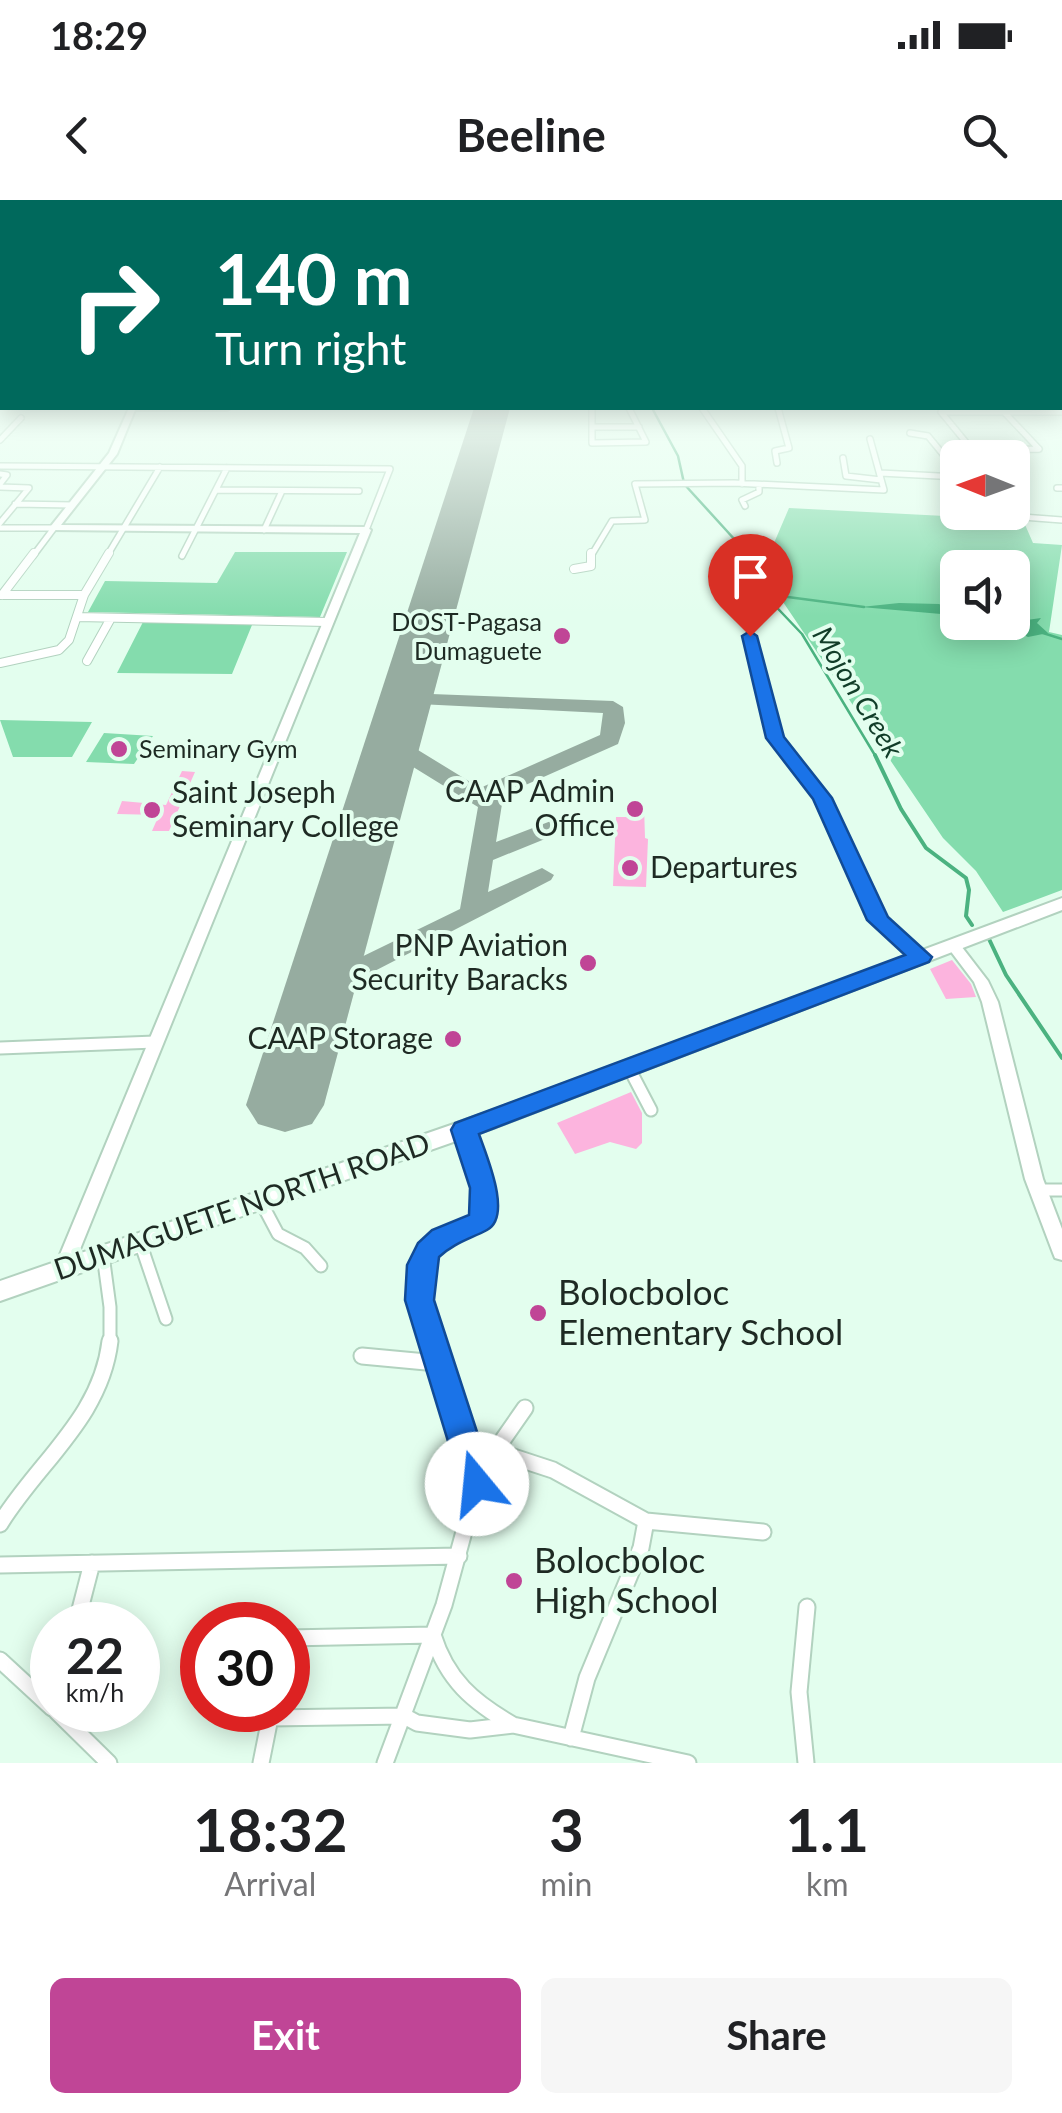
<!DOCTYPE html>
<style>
body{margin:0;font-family:Lato,sans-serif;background:#f6f6f6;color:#202124;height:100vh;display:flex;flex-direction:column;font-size:38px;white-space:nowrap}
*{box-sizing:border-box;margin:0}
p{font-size:32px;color:#757577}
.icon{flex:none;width:55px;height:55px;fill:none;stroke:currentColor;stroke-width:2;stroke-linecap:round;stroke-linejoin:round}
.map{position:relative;height:1563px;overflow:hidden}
.panel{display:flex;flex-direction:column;background:#fff;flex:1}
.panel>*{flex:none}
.hud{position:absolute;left:0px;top:0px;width:1062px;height:210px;box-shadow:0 5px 25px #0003;background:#00695c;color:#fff;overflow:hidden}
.needle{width:65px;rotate:271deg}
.fabs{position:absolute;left:940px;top:240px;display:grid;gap:20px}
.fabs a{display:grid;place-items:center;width:90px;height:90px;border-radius:15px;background:#fff;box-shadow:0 5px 25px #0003;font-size:50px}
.speed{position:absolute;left:30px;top:1402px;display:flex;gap:20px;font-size:50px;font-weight:700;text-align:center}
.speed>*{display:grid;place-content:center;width:130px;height:130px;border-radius:50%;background:#fff;box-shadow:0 5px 25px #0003;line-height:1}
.speed small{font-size:25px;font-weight:400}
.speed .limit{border:15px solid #d22;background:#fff;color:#111}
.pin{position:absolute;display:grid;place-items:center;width:85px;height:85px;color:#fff;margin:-102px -42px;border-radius:50% 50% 50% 0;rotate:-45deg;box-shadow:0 0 10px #0007}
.pin .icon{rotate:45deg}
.me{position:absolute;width:110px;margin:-55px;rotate:343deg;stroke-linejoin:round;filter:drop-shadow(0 0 8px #0008)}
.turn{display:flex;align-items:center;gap:35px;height:210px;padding:0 50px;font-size:45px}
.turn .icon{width:130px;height:130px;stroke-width:2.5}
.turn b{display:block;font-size:70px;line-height:85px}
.eta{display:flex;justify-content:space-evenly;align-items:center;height:170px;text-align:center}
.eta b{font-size:60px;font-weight:700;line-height:70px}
.primary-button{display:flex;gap:20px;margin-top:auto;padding:20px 50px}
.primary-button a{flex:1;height:115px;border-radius:15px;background:#c04596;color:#fff;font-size:40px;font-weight:700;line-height:115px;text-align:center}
.primary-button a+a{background:#f6f6f6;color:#202124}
.status{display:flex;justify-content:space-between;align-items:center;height:70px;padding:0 50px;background:#fff;direction:ltr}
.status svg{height:28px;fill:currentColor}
header{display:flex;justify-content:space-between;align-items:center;height:130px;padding:0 50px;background:#fff;font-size:45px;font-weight:700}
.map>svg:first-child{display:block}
</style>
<div class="status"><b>18:29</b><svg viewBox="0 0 49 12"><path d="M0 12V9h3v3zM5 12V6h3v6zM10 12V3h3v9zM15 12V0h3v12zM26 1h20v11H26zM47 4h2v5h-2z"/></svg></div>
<header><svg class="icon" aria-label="back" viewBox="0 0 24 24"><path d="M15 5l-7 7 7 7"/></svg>Beeline<svg class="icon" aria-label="search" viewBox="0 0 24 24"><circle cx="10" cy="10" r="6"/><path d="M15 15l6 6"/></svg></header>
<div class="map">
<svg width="1062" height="1563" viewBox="0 0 1062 1563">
<rect width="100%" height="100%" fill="#e3feee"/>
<!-- green -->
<path fill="#84dcad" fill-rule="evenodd" d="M789 308 1023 320 1033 343 1062 345 1049 432 1062 435V690L1003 712 976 671 943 638 762 371ZM958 368H1012V422H958Z
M235 352H347L320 417 88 412 105 381 217 383Z
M143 422 252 425 232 474 117 473Z
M0 520 92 522 72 557H13Z
M104 533 153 536 134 564 86 562Z"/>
<!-- water -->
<path fill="#4bb280" d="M899 403 939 404 957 412 958 422H1012L1041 418 1037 423 1048 433 1028 437 1007 427 985 432 958 425 941 414 861 407Z"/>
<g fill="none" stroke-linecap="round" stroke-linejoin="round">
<!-- stream-far1 -->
<path stroke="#4bb280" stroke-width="2.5" d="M652 208 678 256 684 283
M685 285 736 341 764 394 802 434 876 557
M765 394 864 407
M1043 433 1062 439"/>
<!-- stream -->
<path stroke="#4bb280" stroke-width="4" d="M875 555 901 609 926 648 966 678 969 690 966 716 972 725
M989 739 1006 775 1062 858"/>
<!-- taxiway -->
<path fill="#96aca0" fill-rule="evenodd" d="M405 493 613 501 623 507 625 523 618 544 496 598 502 604 496 642 564 616 576 623 572 628 493 660 488 692 542 668 554 675 551 680 330 794H310L306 788 310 782 460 709 478 607 384 549 381 544 384 539H400L480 588 600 535 603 513 398 503 395 499Z"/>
<!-- runway -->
<path fill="#96aca0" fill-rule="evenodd" d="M474 208H510L324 905 312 924 285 932 258 924 246 905Z"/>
</g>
<!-- building -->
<path fill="#fcb4de" d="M182 571 195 572 169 631H152L159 615 117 614 122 601 166 605Z
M627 605 644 606 645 638 648 639 646 687 613 686 616 617H626Z
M952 760 971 784 976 797 946 799 930 769Z
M631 892 642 913V943L636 949 610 942 575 954 557 923Z"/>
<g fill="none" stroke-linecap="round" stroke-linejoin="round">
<!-- street-far4 casing -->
<g stroke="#b2d2bf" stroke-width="8">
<path id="street-far4" d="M592 208V243L646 242 629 208
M702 208 742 266V284
M941 212 979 258
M942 212H1062
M1004 212 1039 249
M592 227H639
M910 233 928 236 946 258 958 260
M0 240 21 218
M973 250 1039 249
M843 258 846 276 881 280
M777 263 775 251 789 248 778 208
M0 266 390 269 366 330
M1012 271 1022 272
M880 273 958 277
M0 274 7 275 0 284
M0 287 29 288 0 323
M1057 288H1062
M217 290 359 291
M958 295H954L958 310
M15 304 72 305
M745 306 742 300 759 292V287
M958 312 1062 320
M0 328H54
M264 330 282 291
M33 356 54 328
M107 356 160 267
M182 356 227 268
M591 356 612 321 645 320 635 284 734 283 884 290 870 239"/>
</g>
<!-- street-far3 casing -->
<g stroke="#b2d2bf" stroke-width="10">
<path id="street-far3" d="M574 369 591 366V353
M1 395H84
M2 395 34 353
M77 417 327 422
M750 436 775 538 790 557
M87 461 111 418
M0 463 59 450 69 440 84 395 109 353"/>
</g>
<!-- street-far2 casing -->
<g stroke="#b2d2bf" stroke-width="12">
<path id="street-far2" d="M788 555 822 598 878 720 921 757"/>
</g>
<!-- street-far1 casing -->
<g stroke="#b2d2bf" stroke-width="15">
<path id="street-far1" d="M0 848 155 842
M629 868 651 910
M1038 990H1062
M260 1000 278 1034 305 1048 321 1066
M140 1042 166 1119
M103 1055 110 1107V1144
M433 1144C410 1068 408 1052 483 1020L484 988 464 929"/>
</g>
<!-- street casing -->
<g stroke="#b2d2bf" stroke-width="19">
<path id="street" d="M362 1156 437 1163
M495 1251 553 1270 646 1321 763 1332
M475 1268 495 1251 525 1208
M0 1324C38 1262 101 1218 110 1141
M0 1365 459 1356
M76 1425 92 1363
M288 1438 433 1435C447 1480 473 1502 513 1525
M0 1460 52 1508
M55 1510 109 1563
M571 1538 587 1478 641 1348 646 1321
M261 1563 270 1518 404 1516 417 1523 470 1530 513 1525 688 1563
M385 1563 444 1405 477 1284 433 1141
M806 1563 799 1492 807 1407"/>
</g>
<!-- secondary casing -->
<g stroke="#b2d2bf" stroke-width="4">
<path id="secondary" d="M1060 207 1062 208V213L1053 208Z
M129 208H231L227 210H135L117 254 61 325 366 327 371 330 72 1069 70 1074 63 1076 56 1074 54 1069 360 333 51 330V326L109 253Z
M953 741 958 742 988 781 998 802 1043 979 1062 1029V1060L1055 1058 1053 1053 1025 979 982 802 974 782 946 745Z"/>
</g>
<!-- highway casing -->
<g stroke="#b2d2bf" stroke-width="4">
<path id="highway" d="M1062 698V710L496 927 0 1101V1081L480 915Z"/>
</g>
<!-- street-far4 -->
<use href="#street-far4" stroke="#fff" stroke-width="5"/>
<!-- street-far3 -->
<use href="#street-far3" stroke="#fff" stroke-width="8"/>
<!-- street-far2 -->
<use href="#street-far2" stroke="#fff" stroke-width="9"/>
<!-- street-far1 -->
<use href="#street-far1" stroke="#fff" stroke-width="11"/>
<!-- street -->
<use href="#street" stroke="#fff" stroke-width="15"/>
<!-- secondary -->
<use href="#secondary" fill="#fff" fill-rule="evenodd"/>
<!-- highway -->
<use href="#highway" fill="#fff" fill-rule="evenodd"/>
</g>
<!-- sky -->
<linearGradient id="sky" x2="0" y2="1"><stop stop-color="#69b3be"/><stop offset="0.47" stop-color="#f2fff7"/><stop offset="1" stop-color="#f2fff7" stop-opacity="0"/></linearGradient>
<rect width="1062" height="416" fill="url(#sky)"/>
<!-- route -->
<path fill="#1a73e8" stroke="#114b97" stroke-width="2.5" d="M750 431 757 436 784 537 832 598 888 717 932 757 929 762 479 934C486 955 513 1016 487 1030 470 1039 454 1043 439 1057L434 1100 494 1284 489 1294 477 1299 466 1294 461 1284 405 1100 407 1065 418 1043 432 1030 469 1015 470 988 451 930 455 923 905 755 867 720 813 599 766 538 742 436Z"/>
<!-- markers -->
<g fill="#c04596" stroke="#e3feee" stroke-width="4">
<circle cx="562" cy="436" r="10"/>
<circle cx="119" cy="549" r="10"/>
<circle cx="635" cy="609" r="10"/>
<circle cx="152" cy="610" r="10"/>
<circle cx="630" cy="668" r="10"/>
<circle cx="588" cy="763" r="10"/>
<circle cx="453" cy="839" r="10"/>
<circle cx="538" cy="1113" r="10"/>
<circle cx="514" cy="1381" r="10"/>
</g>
<g text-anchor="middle" stroke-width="8" stroke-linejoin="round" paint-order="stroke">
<!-- far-poi labels -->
<g font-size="25" fill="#1e2a23" stroke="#e3feee" text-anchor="end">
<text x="542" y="431">DOST-Pagasa<tspan x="542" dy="29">Dumaguete</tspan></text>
<text x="139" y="558" text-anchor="start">Seminary Gym</text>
</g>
<!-- far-water labels -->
<g font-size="28" font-style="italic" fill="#113d28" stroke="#e3feee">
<text transform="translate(858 492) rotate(59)" y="10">Mojon Creek</text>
</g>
<!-- poi labels -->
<g font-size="30" fill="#1e2a23" stroke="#e3feee" text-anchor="end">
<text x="615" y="602">CAAP Admin<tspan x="615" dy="34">Office</tspan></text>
<text x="172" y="603" text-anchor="start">Saint Joseph<tspan x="172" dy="34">Seminary College</tspan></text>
<text x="650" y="678" text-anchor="start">Departures</text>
<text x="568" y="756">PNP Aviation<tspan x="568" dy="34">Security Baracks</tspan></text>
<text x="433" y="849">CAAP Storage</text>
</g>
<!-- street labels -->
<g font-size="30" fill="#1e2a23" stroke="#e3feee">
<text transform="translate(242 1007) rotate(-19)" y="10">DUMAGUETE NORTH ROAD</text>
</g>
<!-- near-poi labels -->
<g font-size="35" fill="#1e2a23" stroke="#e3feee" text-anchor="start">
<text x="558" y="1105">Bolocboloc<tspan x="558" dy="40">Elementary School</tspan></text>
<text x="534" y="1373">Bolocboloc<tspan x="534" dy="40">High School</tspan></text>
</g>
</g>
</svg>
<div class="fabs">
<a><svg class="needle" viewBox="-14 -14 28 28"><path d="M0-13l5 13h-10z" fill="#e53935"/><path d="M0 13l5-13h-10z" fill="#757577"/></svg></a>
<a><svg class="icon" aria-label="sound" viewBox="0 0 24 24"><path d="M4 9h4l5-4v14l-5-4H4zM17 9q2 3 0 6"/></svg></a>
</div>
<div class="speed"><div>22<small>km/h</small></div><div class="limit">30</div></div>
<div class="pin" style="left:750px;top:436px;background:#d93025"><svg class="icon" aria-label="arrive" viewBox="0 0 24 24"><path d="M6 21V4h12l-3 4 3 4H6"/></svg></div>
<svg class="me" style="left:477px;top:1284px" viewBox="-20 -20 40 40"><circle r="19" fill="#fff"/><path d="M0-13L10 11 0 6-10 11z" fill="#1a73e8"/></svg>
<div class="hud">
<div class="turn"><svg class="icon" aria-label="right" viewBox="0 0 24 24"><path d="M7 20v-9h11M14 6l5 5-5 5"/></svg><div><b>140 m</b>Turn right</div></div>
</div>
</div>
<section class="panel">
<div class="eta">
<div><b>18:32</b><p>Arrival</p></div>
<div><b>3</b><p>min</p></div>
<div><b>1.1</b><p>km</p></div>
</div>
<div class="primary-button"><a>Exit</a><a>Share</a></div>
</section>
